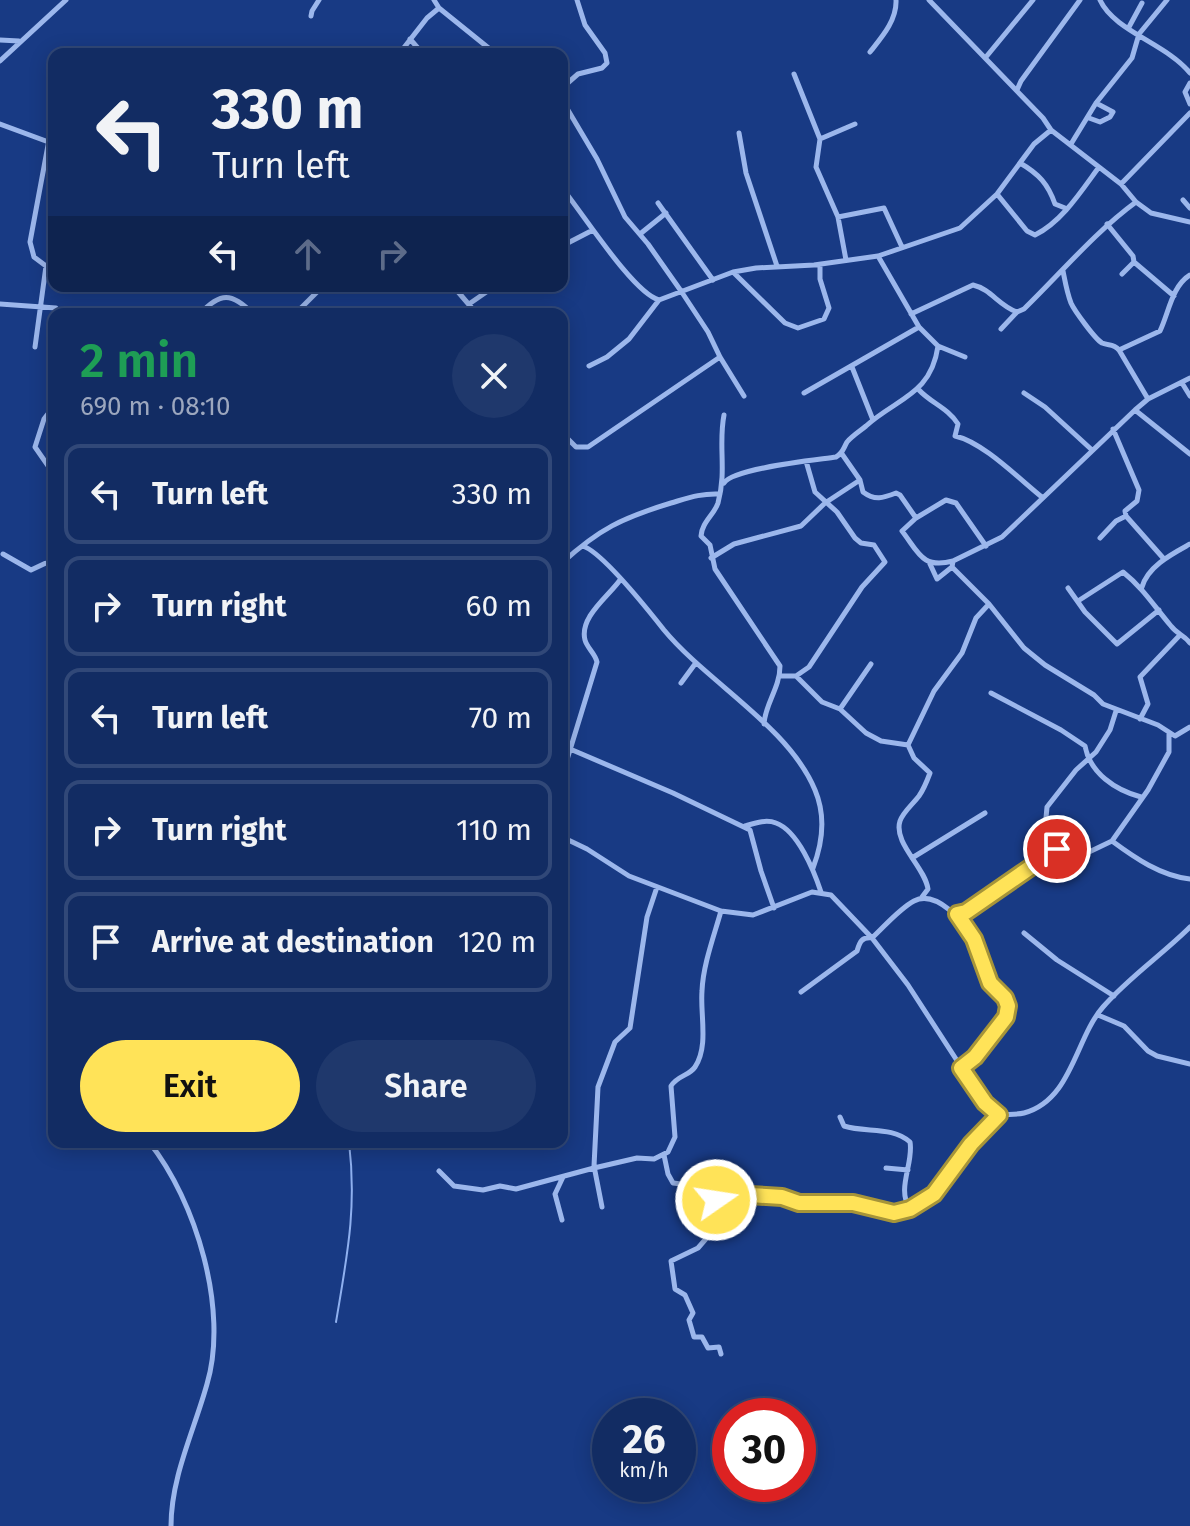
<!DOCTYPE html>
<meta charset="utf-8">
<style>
body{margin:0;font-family:"Fira Sans",sans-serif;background:#1f386c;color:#f1f3f6;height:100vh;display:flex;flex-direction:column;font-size:30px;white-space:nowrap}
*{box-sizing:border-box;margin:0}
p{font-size:26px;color:#9ca7be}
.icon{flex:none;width:44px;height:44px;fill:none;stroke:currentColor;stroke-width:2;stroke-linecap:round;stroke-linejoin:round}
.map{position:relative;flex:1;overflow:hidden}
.details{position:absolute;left:48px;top:308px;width:520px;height:840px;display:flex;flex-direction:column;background:#122c63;border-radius:16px;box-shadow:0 4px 20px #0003,0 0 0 2px #314878}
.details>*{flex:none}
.guide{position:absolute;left:48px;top:48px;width:520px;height:244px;border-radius:16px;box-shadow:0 4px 20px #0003,0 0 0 2px #314878;background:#122c63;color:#f1f3f6;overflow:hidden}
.speed{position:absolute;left:592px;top:1398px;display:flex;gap:16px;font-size:40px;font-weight:700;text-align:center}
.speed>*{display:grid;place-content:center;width:104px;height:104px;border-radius:50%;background:#122c63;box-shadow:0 4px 20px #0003,0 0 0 2px #314878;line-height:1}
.speed small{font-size:20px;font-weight:400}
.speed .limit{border:12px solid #d22;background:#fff;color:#111}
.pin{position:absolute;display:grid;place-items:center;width:68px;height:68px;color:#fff;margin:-34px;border:4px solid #fff;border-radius:50%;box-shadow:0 2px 8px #0007}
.me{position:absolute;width:88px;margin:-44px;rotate:77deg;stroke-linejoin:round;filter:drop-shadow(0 0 6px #0008)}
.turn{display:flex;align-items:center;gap:28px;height:168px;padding:0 32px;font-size:36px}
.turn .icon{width:104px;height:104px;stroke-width:2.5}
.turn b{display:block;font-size:56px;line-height:68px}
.lanes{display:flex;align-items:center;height:76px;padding:0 32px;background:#0003;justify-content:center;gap:40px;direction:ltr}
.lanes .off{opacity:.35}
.round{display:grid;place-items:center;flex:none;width:84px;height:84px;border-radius:42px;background:#1f386c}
.headline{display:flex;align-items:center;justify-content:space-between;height:136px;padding:0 32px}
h1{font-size:48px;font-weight:600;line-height:60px;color:#1e9e55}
.cta{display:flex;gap:16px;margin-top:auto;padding:16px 32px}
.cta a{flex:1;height:92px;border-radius:48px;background:#ffe358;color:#111;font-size:32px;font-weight:600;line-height:92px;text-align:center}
.cta a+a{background:#1f386c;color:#f1f3f6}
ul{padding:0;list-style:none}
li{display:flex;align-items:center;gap:24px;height:100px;margin:0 16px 12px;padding:0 16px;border:4px solid #314878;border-radius:16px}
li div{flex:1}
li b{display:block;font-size:30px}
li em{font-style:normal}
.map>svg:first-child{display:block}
</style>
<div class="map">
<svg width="1190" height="1526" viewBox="0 0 1190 1526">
<rect width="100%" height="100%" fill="#183a84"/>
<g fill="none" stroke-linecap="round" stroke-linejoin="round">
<!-- stream -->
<path stroke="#8fb0ef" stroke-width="2" d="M336 1322C347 1256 357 1209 349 1142"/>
<!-- minor -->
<path stroke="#9cb7ec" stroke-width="5" d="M434 0 439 8 496 54
M929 0 1043 118 1051 130 1121 184 1136 202 1151 213 1190 222
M1100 0C1114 31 1167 44 1190 73
M311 16 312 11 319 0
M1129 27 1142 3
M410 39 423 54
M0 40 19 41
M870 52C882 37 897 20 896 0
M399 54 427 18 439 8
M986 57 1033 0
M0 61 66 0
M794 74 820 139 816 167 838 217 846 260
M1190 83 1185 92 1190 104
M562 88 578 74 602 68 607 63 605 53 585 25 577 0
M1017 90 1021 81 1080 0
M562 100 597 159 625 217 648 244 681 291 708 332 720 357 744 396
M1089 118 1100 122 1110 117 1113 112 1096 103
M0 124 54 144
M739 133 746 173 777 266
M820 139 855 124
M1071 144 1096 103 1132 58 1139 34 1167 0
M1020 163C1039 174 1048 184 1055 204L1065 208
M1121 184 1190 113
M562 188C582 212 633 293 659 300L733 272 756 268 814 265 878 256 960 228 997 194 1034 144 1051 130
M997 194 1027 231 1035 235C1062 222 1082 190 1099 167
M1183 200 1190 208
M658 203 713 280
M838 217 884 208 902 247
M1107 224 1133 256 1134 262 1122 274
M640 234 666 213
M562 246 593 230
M1134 262 1174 296
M1063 271C1065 281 1067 293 1071 303 1074 310 1095 339 1102 343 1109 346 1113 343 1119 350L1148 399
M734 273 785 323 798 328 824 319 829 308 820 279V265
M453 286 477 314
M0 304 56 308 61 314
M469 304 495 286
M363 311 366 314
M200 314C220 292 232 292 253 314
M295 314 323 286
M911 314 973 285C991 289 999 306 1017 312L1024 309C1061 273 1095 232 1136 202
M1001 329 1017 312
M938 346 965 357
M35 347 46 266 34 257 30 242 49 140
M1119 350 1160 331C1169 312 1172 286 1190 275
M589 366 607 357 629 339 659 300
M852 367 873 420
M1182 383 1190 396
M919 390C931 403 948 408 958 424L955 436C983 442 1019 479 1043 498
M804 393 919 327
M1024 393 1045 407 1092 450
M54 406 44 419 35 447 51 470 52 489 54 491
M1135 410 1190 454
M724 415C718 445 727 470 718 503 714 515 702 522 701 536L710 545 715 569 780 666C780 688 765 704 764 724
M562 433 576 447H588L720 357
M842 454 860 480 863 492C875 501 883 498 896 493L900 495 916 518 902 531C919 553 922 569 953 561L952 567 989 604 1024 648 1045 665 1094 695 1103 704 1158 725 1175 736 1190 727
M724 483C733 468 816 460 836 457 843 453 843 449 847 442 852 436 860 431 866 426 897 398 931 395 938 346L919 327 878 256
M1126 516 1164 559
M916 518 946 500 956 503 986 546
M1100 538 1116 521 1126 516 1125 511 1137 501 1139 490 1113 429
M583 546C603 553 649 611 664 630 707 682 789 727 815 790 826 816 823 842 813 868
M3 554 31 570 48 562 54 546
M711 558 734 544 801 526 825 503 860 480
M953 561 1002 537 1135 410 1148 399 1190 378
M562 563C599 529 622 518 671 503 688 498 701 493 720 494
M930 564 937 579 952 567
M1142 587C1148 566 1172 554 1190 544
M1068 588 1085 612 1117 644 1159 610
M1078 601 1123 572C1144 589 1154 606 1171 626 1177 634 1184 635 1190 643
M780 676H796L809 667 862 587 885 562 874 545 861 543 855 538 837 512 815 492 806 461
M796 676 822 702 840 709 866 733 881 741 908 745 914 758 930 773C927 781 924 789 919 796 913 804 903 812 900 821 893 843 925 867 928 889L922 897
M681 683 695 664
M991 693 1061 730 1085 746C1090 773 1115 790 1141 797
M840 709 871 664
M1116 711 1110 730 1096 752 1076 770 1047 807 1046 818 1063 836 1064 841 1089 852 1112 841C1135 858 1161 876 1190 879
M1140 719 1148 704 1140 677 1180 635
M908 745 934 691 962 653 976 618 989 604
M570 749 673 793 750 830 761 871 774 908
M562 776 597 662C595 653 587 648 585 640 579 617 609 596 620 580
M745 826C755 823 766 819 776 823 798 831 814 871 821 892
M562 837 587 849 629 876 721 911 753 915 812 892 831 895 872 938 908 985 978 1093 999 1115C1007 1114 1016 1115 1024 1113 1072 1100 1075 1039 1103 1007 1128 978 1163 954 1190 927
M1112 841 1148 790 1169 752V734
M912 858 985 813
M957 914 966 912 1057 849 1064 841
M1024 933 1057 960 1114 996
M801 992 857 951C860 941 862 937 872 938 885 926 899 909 914 901 936 889 966 923 975 941 980 952 983 965 987 976 992 988 1010 997 1008 1012 1006 1027 973 1059 961 1068
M1098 1015 1124 1026 1148 1051 1157 1056 1190 1064
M840 1117 844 1126C866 1133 892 1126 910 1142 914 1163 896 1189 910 1209
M149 1142C196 1201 229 1310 207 1384 194 1431 171 1477 171 1526
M664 1155 668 1174 673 1183 705 1187 716 1193C747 1182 741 1197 768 1197 781 1197 792 1202 804 1203 820 1203 837 1201 853 1203 866 1205 881 1214 895 1213 931 1210 951 1171 970 1146 978 1134 991 1127 999 1115
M886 1168 908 1170
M439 1171 454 1186 483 1190 500 1186 516 1189 594 1168 637 1158 654 1159 668 1152 675 1137 671 1086C678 1075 689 1076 695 1067 709 1046 700 1014 702 991 703 965 714 936 721 911
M716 1193 717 1226 698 1248 671 1261 675 1289 685 1295 693 1313 689 1320 694 1337H702L708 1348 719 1347 721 1354
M602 1207 594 1166 598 1087 615 1042 630 1028 647 917 657 887
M562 1220 555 1194 563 1177"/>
</g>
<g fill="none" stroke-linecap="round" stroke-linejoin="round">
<!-- route casing -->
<g stroke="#a69439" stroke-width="20">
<path id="route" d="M716 1200V1193L733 1187 740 1188 750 1195 782 1197 799 1203H853L894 1213 910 1209 934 1194 971 1144 999 1115 985 1103 961 1068 975 1057 1006 1017 1008 1006 1005 998 990 983 974 939 957 914 966 912 1057 849"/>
</g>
<!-- route -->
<use href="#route" stroke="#ffe358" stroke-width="14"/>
</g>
</svg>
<div class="speed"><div>26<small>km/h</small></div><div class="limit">30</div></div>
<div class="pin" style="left:1057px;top:849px;background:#d93025"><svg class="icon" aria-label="arrive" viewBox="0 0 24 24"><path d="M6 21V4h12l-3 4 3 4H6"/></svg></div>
<svg class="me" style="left:716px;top:1200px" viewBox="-20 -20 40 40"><circle r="17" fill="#ffe358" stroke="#fff" stroke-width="3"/><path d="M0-11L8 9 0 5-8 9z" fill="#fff"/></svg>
<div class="guide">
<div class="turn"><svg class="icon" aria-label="left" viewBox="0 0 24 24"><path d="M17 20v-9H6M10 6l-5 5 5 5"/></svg><div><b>330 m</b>Turn left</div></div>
<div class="lanes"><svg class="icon" aria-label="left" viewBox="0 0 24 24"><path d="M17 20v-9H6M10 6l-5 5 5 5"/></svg><svg class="icon off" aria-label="ahead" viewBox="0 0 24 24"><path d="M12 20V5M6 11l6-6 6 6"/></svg><svg class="icon off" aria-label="right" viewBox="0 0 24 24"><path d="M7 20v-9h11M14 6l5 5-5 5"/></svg></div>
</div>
<section class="details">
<div class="headline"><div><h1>2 min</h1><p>690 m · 08:10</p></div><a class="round"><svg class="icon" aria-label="close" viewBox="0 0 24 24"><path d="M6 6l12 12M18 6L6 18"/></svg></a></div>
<ul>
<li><svg class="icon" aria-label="left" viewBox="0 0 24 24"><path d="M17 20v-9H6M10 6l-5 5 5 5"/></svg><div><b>Turn left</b></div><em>330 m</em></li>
<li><svg class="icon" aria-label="right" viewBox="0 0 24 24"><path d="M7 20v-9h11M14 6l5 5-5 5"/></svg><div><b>Turn right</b></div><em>60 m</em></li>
<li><svg class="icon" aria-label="left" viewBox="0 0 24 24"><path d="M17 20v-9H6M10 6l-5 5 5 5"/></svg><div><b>Turn left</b></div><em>70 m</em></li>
<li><svg class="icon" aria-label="right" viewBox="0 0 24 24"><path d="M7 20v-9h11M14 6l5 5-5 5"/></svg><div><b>Turn right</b></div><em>110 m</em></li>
<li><svg class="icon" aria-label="arrive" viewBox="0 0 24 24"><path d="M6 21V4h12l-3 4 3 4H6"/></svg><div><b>Arrive at destination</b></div><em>120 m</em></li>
</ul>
<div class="cta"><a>Exit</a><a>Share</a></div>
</section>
</div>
